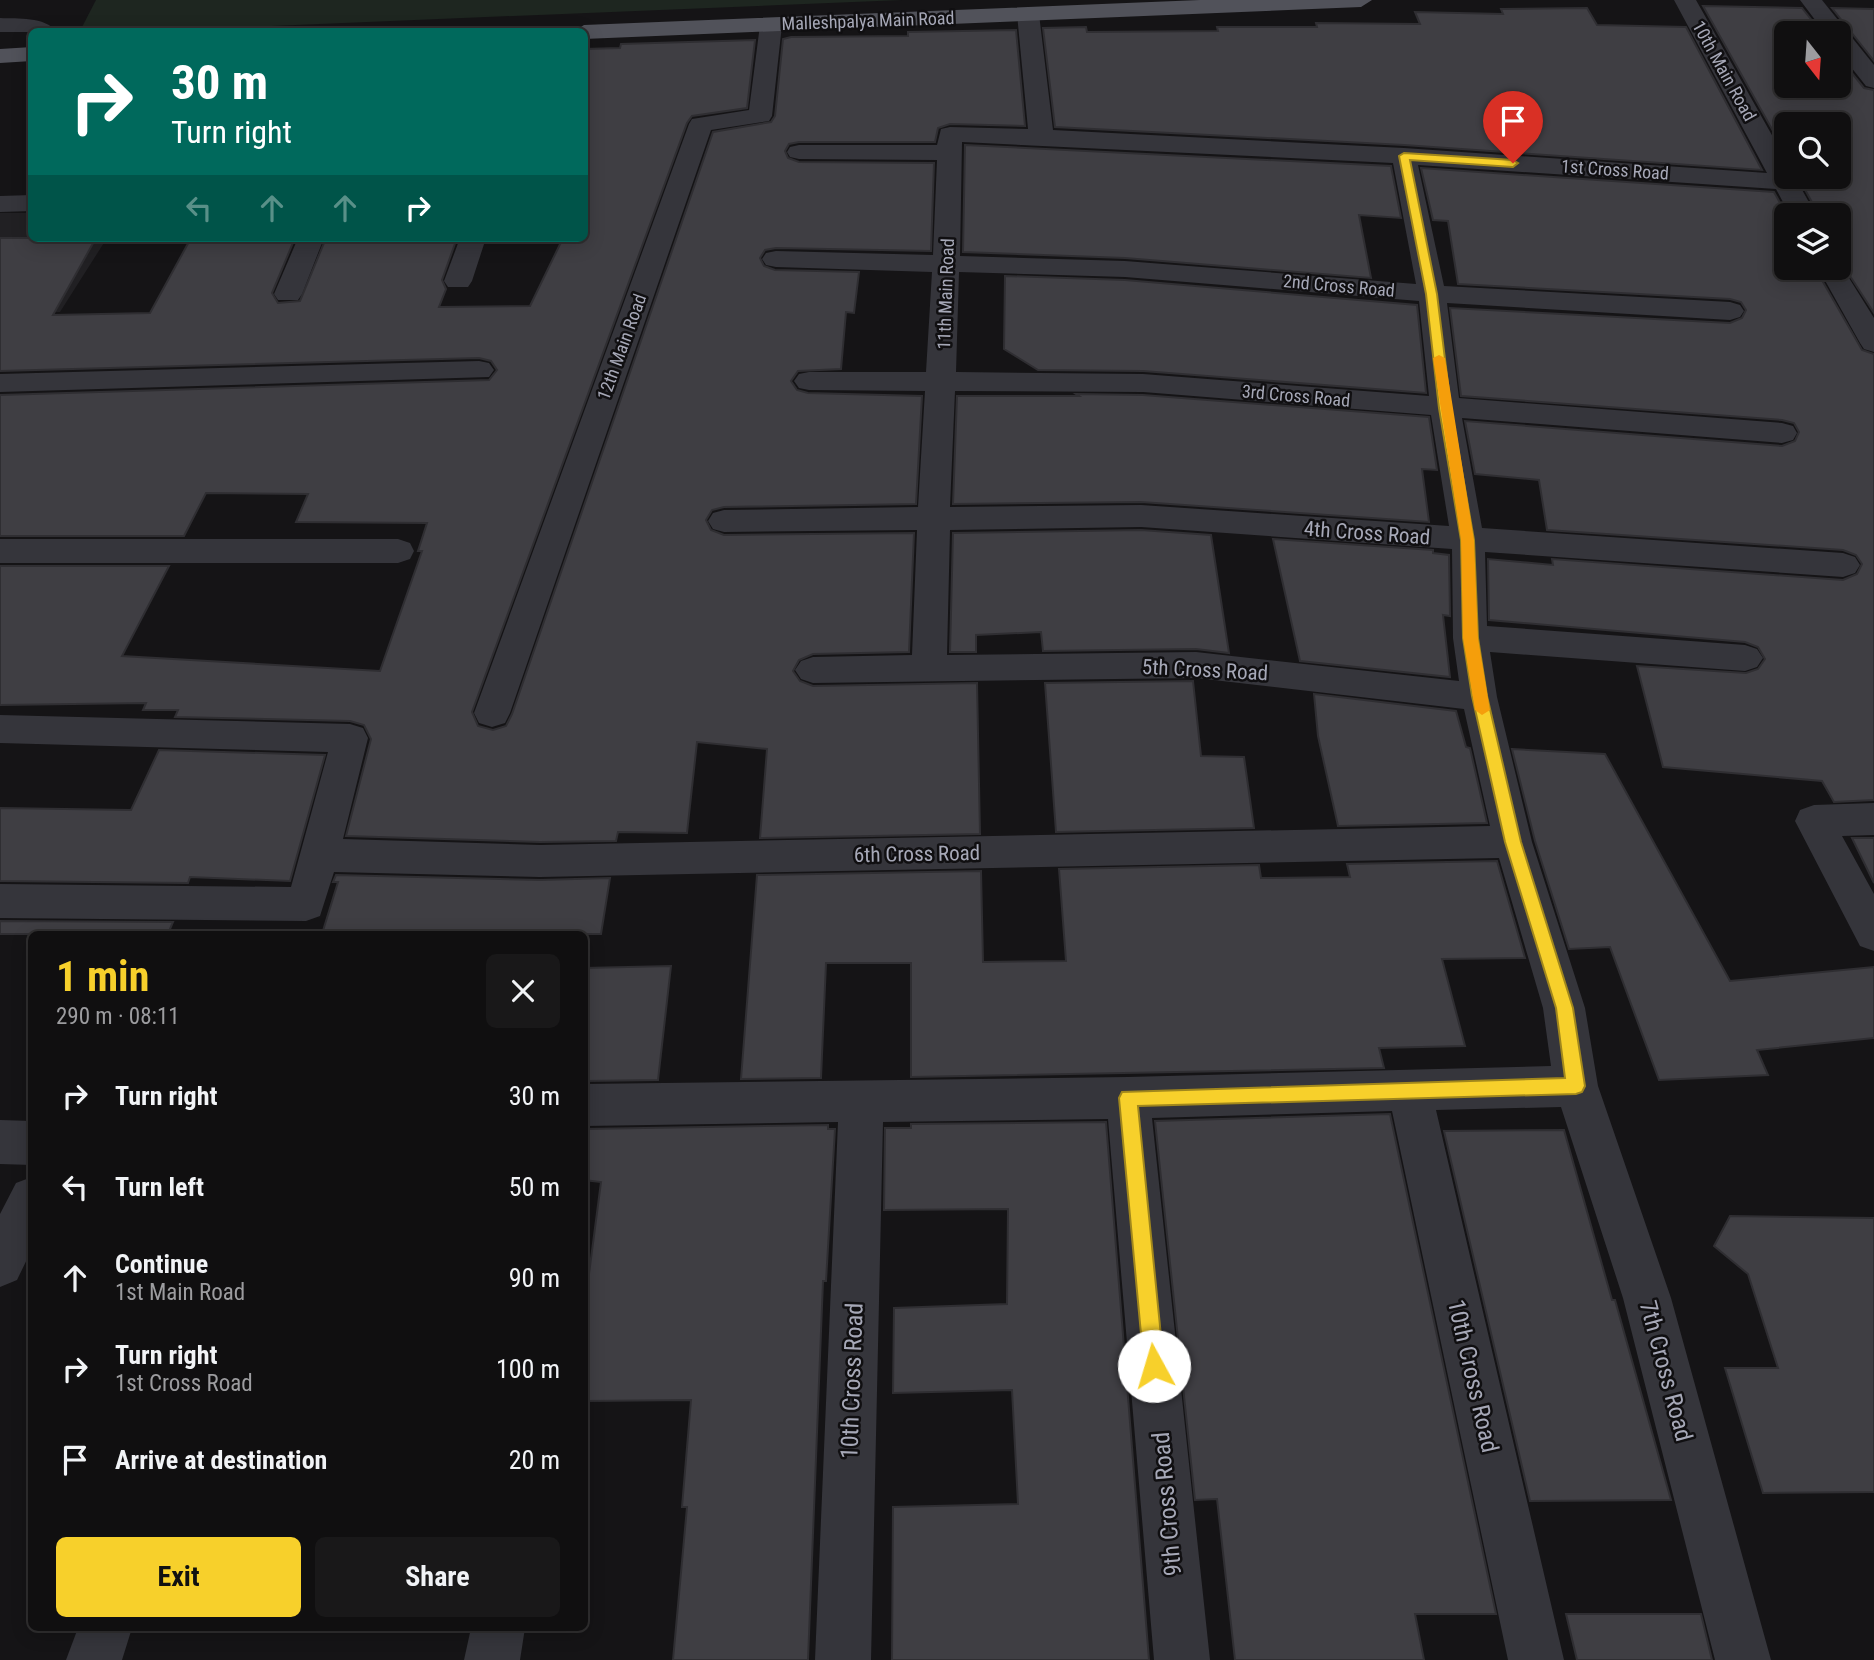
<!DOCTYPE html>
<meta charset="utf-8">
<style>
body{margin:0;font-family:"Roboto Condensed",sans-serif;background:#191819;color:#f1f3f6;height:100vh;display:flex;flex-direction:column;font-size:26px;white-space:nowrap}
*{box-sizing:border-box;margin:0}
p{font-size:23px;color:#9c9c9f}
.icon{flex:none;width:38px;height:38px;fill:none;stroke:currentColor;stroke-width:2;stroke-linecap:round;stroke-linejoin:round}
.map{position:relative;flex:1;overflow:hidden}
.drawer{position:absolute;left:28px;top:931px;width:560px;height:700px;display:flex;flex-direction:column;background:#100f10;border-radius:10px;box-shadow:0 4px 18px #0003,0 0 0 2px #302f30}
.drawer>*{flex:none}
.hud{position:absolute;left:28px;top:28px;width:560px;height:214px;border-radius:10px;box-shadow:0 4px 18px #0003,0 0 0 2px #302f30;background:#00695c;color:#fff;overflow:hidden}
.needle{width:46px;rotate:163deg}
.tools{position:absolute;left:1774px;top:21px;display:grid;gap:14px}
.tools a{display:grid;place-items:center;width:77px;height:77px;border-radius:10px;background:#100f10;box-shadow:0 4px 18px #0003,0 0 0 2px #302f30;font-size:35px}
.pin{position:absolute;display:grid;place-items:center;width:60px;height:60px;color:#fff;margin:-72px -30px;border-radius:50% 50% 50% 0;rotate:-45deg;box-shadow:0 0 7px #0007}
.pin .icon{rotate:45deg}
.me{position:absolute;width:77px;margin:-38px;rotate:354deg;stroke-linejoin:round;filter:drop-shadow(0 0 5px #0008)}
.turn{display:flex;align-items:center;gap:24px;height:147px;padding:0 28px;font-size:32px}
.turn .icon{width:91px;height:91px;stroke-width:2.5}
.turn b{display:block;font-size:49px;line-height:60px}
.lanes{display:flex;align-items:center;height:66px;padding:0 28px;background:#0003;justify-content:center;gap:35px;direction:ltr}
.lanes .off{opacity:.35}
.round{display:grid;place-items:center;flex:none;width:74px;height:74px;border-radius:10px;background:#191819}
.overview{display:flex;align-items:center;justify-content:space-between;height:119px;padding:0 28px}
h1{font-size:42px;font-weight:700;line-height:52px;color:#f7d02b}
.button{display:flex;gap:14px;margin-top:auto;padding:14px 28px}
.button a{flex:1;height:80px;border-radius:10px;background:#f7d02b;color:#111;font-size:28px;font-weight:700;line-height:80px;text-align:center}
.button a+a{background:#191819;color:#f1f3f6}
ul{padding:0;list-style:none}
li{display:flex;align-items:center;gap:21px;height:91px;padding:0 28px}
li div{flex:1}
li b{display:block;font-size:26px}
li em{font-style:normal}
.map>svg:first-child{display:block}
</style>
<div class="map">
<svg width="1874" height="1660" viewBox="0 0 1874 1660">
<rect width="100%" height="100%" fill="#151416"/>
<!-- built -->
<path fill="#212023" d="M0 213H31L32 238H107L60 312 0 314Z"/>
<!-- green -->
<path fill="#1e2620" d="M96 0H902L148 31H80Z"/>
<!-- building -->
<path fill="#3f3e43" stroke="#2f2e32" stroke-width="2" d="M1703 6 1802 8 1822 33H1787V86H1839V57L1864 88 1874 90V313L1839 259V215H1819L1798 177H1839V124H1787V156Z
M1587 8 1597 25 1686 27 1762 170 1404 145 1055 127 1043 28 1086 27 1087 32 1218 31 1217 27H1317L1316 23 1420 24 1415 12 1503 14 1501 9Z
M1832 8 1874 9V61Z
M1016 30 1025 126 950 124 938 128 935 142H799L789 144 785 151 788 158 799 162 934 163 931 251 776 248 765 250 760 258 764 266 775 270 859 272 854 313 846 312 841 369 798 371 791 381 797 390 808 393 922 396 916 504 724 507 712 510 706 520 711 530 724 535 914 533 909 652 813 654 799 660 793 671 800 681 813 686 977 683 980 834 760 838 767 749 697 742 687 833 618 832 616 841 540 842 346 836 371 739 364 725 350 721 175 717 178 710H143L146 703 0 705V566H169L122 656 380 671 422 551H418L427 523 296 522 308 494 206 493 184 536H0V395L489 380 497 370 491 361 479 358 0 371V238H96L53 315 150 313 191 238H295L272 293 278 303 300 301 326 238H457L442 280 446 289 439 307 530 306 563 238H584V49L620 48 621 44 755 40 747 108 692 116 687 123 472 712 478 726 493 730 506 726 512 714 713 132 771 122 775 116 783 39 791 37 908 36V32Z
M965 145 1391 166 1401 218 1359 215 1371 278 1125 258 963 252Z
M1421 168 1774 192 1787 215V268H1815L1862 350 1874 354V800L1834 802 1822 781 1663 767 1637 666 1746 673 1758 669 1765 659 1758 647 1745 642 1489 620 1488 559 1553 565 1552 559 1843 580 1857 574 1862 564 1856 555 1843 550 1547 530 1539 480 1475 474 1465 421 1782 446 1795 441 1799 432 1794 423 1782 420 1461 396 1450 308 1730 323 1742 318 1746 310 1741 302 1730 299 1458 284 1448 221 1433 220Z
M1005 276 1125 280 1417 305 1426 393 1143 371 1038 370 1004 349Z
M1076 394 1143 395 1429 417 1437 470 1422 469 1429 522 1141 502 953 504 957 396H1079Z
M1141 530 1211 535 1229 653 1196 649 1043 651 1041 632 976 635V652H950L953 533Z
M1273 539 1433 550V553L1449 555 1450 616 1443 615 1450 677 1300 661Z
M1193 681 1201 756 1244 757 1254 828 1056 832 1045 683Z
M1314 694 1456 711 1466 747 1470 748 1487 823 1338 826 1318 736Z
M1512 749 1605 754 1730 981 1874 967V1038L1757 1050 1768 1075 1659 1080 1610 947 1569 949 1535 841Z
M159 750 325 755 290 881 190 877 188 883 0 881V808L131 810Z
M1852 838H1874V883Z
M1497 861 1525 958 1442 959 1465 1046 1379 1048 1384 1068 911 1077V963H826L821 1078 741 1079 757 875 981 871 983 962 1066 961 1059 869 1259 865 1261 878 1350 877 1347 864Z
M336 875 540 880 610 878 601 934H322L338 882H333Z
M0 921 173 922 168 934H0Z
M671 966 658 1080 584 1081V968Z
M1390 1114 1496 1614H1415L1424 1660H1235L1217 1499 1195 1500 1155 1121Z
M1106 1122 1149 1660H892L893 1507 1018 1504 1012 1390 893 1393 894 1308 1007 1304 1008 1209 884 1210 885 1128H911V1124Z
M828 1125V1129H835L826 1281H823L808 1660H673L687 1507H682L691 1400 584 1401V1312L601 1182 584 1180V1129Z
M1564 1130 1612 1300H1615L1671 1500 1530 1501 1444 1131Z
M1730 1216 1874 1218V1492L1763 1493 1725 1368H1778L1748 1274 1714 1246Z
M1566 1614H1701L1712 1660H1577Z"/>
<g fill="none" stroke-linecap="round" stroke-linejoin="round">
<!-- minor -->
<path fill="#35353b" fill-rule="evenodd" d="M1674 0H1696L1787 162V177H1795L1816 215H1790L1776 189 1418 165 1444 286 1730 302 1740 305 1744 311 1740 317 1730 320 1447 303 1459 398 1782 423 1793 426 1797 433 1793 440 1782 443 1462 418 1482 528 1843 553 1855 557 1860 565 1855 573 1843 577 1485 552 1487 626 1745 645 1757 649 1763 658 1757 667 1745 671 1490 652 1497 697 1532 842 1585 1008 1598 1086 1671 1298 1771 1660H1715L1623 1298 1561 1107 1436 1110 1564 1660H1508L1392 1111 1152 1118 1210 1660H1154L1108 1119 883 1122 871 1660H815L838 1122 584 1126V1084L1128 1077 1551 1066 1543 1008 1499 858 540 877 334 872 320 916 306 921 0 918V884L291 887 328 752 0 743V715L350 724 363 728 368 738 343 839 540 845 1490 826 1464 709 1196 678 813 683 801 679 795 670 801 661 813 657 912 655 917 530 724 532 713 529 708 521 713 513 724 510 918 507 925 391 809 390 799 388 794 381 799 374 809 372H926L932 272 776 267 766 265 762 259 766 253 776 251 933 255 937 160 799 159 790 157 787 152 790 147 799 145H937L941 129 950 127 1028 129 1017 14 1028 7 1039 14 1053 130 1404 148 1767 173ZM962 142 1393 163 1416 284 1125 261 960 256ZM959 272 1125 277 1419 301 1429 396 1143 374 956 372ZM955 391 1143 392 1431 415 1449 526 1141 505 950 507ZM1141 527 1452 549 1453 638 1459 681 1196 652 947 655 950 530Z
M1800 0H1822L1874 65V88L1866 86 1839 52V33H1825Z
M0 18C18 19 44 16 57 32H0Z
M771 18 782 25 772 116 769 121 711 130 510 713 505 723 492 727 479 723 474 713 689 124 692 119 749 110 760 25Z
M32 195V211L0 212V196Z
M298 238H324L302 294 298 300H278L274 294Z
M460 238H486L472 281 468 287H448L444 281Z
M1839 262 1874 318V352L1864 349 1860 343 1818 268H1839Z
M479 361 489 363 494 370 489 377 0 392V374Z
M0 539H398L410 543 414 551 410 559 398 563H0Z
M1874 803V835L1842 836 1874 894V951L1860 946 1795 821 1800 810 1814 805Z
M0 1120 32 1121V1165L0 1164Z
M32 1177V1249L17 1280 0 1287V1214L16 1183Z
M78 1628H132L122 1660H66Z
M471 1628H525L520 1660H464Z"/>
<!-- major -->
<path fill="#51525a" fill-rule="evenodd" d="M1200 0H1372L1361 7 584 39V32H573L584 25Z
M32 47V61L0 63V49Z"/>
</g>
<!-- route -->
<path fill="#f7d02b" stroke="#a1871c" stroke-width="2" d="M1404 153 1513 160 1518 163 1513 167 1410 160 1437 294 1451 408 1474 540 1478 638 1487 696 1521 842 1573 1008 1585 1086 1582 1092 1576 1094 1138 1106 1164 1366 1161 1373 1154 1376 1147 1373 1144 1366 1119 1098 1122 1092 1565 1078 1556 1008 1505 842 1472 696 1463 638 1461 540 1439 408 1426 294 1399 156Z"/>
<!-- slow -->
<path fill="#f59e0b" d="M1439 355 1445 358 1474 540 1478 638 1490 710 1482 715 1475 710 1463 638 1461 540 1433 358Z"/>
<g text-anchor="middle" stroke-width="5" stroke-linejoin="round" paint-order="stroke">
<!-- far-street labels -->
<g font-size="18" fill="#a6a8b7" stroke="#100f11">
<text transform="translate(868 21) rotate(-2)" y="6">Malleshpalya Main Road</text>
<text transform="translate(1724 71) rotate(61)" y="6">10th Main Road</text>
<text transform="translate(1615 170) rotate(4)" y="6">1st Cross Road</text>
<text transform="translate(1339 286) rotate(5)" y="6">2nd Cross Road</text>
<text transform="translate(946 294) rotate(-88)" y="6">11th Main Road</text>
<text transform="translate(622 347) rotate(-70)" y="6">12th Main Road</text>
<text transform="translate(1296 396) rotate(5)" y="6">3rd Cross Road</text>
</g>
<!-- street labels -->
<g font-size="21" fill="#a6a8b7" stroke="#100f11">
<text transform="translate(1367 533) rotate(4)" y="7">4th Cross Road</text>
<text transform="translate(1205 670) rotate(3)" y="7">5th Cross Road</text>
<text transform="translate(917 854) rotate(-1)" y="7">6th Cross Road</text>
</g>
<!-- near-street labels -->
<g font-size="24" fill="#a6a8b7" stroke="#100f11">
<text transform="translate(1666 1371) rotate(75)" y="8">7th Cross Road</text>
<text transform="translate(1473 1376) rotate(77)" y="8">10th Cross Road</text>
<text transform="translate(852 1381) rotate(-88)" y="8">10th Cross Road</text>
<text transform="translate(1167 1504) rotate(-95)" y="8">9th Cross Road</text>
</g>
</g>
</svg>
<div class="tools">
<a><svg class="needle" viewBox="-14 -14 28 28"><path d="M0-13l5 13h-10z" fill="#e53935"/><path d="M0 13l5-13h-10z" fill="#9c9c9f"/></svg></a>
<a><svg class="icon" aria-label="search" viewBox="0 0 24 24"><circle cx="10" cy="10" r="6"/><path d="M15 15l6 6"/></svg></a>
<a><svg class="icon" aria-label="layers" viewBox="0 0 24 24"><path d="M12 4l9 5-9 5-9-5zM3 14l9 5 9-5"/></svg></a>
</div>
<div class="pin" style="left:1513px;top:163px;background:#d93025"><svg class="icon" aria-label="arrive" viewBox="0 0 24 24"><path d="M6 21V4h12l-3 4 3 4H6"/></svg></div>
<svg class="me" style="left:1154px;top:1366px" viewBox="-20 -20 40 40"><circle r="19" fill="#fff"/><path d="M0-13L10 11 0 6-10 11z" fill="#f7d02b"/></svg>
<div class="hud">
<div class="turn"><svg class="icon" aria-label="right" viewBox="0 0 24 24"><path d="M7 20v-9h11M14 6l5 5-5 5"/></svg><div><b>30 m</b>Turn right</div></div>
<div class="lanes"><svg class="icon off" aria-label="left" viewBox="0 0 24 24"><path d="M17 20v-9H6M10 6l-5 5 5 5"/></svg><svg class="icon off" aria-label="ahead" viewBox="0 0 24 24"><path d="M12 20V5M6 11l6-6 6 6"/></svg><svg class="icon off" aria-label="ahead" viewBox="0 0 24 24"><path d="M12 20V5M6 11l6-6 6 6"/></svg><svg class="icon" aria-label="right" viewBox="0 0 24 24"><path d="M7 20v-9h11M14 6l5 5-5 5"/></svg></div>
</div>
<section class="drawer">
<div class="overview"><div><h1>1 min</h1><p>290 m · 08:11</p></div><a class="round"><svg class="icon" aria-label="close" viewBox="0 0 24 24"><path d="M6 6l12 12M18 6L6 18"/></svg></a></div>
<ul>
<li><svg class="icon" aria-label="right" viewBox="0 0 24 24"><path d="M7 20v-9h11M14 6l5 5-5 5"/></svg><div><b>Turn right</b></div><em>30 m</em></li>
<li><svg class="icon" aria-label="left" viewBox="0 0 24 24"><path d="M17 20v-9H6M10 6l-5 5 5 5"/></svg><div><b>Turn left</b></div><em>50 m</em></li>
<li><svg class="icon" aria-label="ahead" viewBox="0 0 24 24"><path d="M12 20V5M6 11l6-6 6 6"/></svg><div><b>Continue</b><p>1st Main Road</p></div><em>90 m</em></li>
<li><svg class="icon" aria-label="right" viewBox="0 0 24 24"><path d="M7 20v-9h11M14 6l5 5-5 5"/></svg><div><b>Turn right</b><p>1st Cross Road</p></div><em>100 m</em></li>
<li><svg class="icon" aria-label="arrive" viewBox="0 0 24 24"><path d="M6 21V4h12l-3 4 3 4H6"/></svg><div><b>Arrive at destination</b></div><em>20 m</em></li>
</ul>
<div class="button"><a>Exit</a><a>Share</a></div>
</section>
</div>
